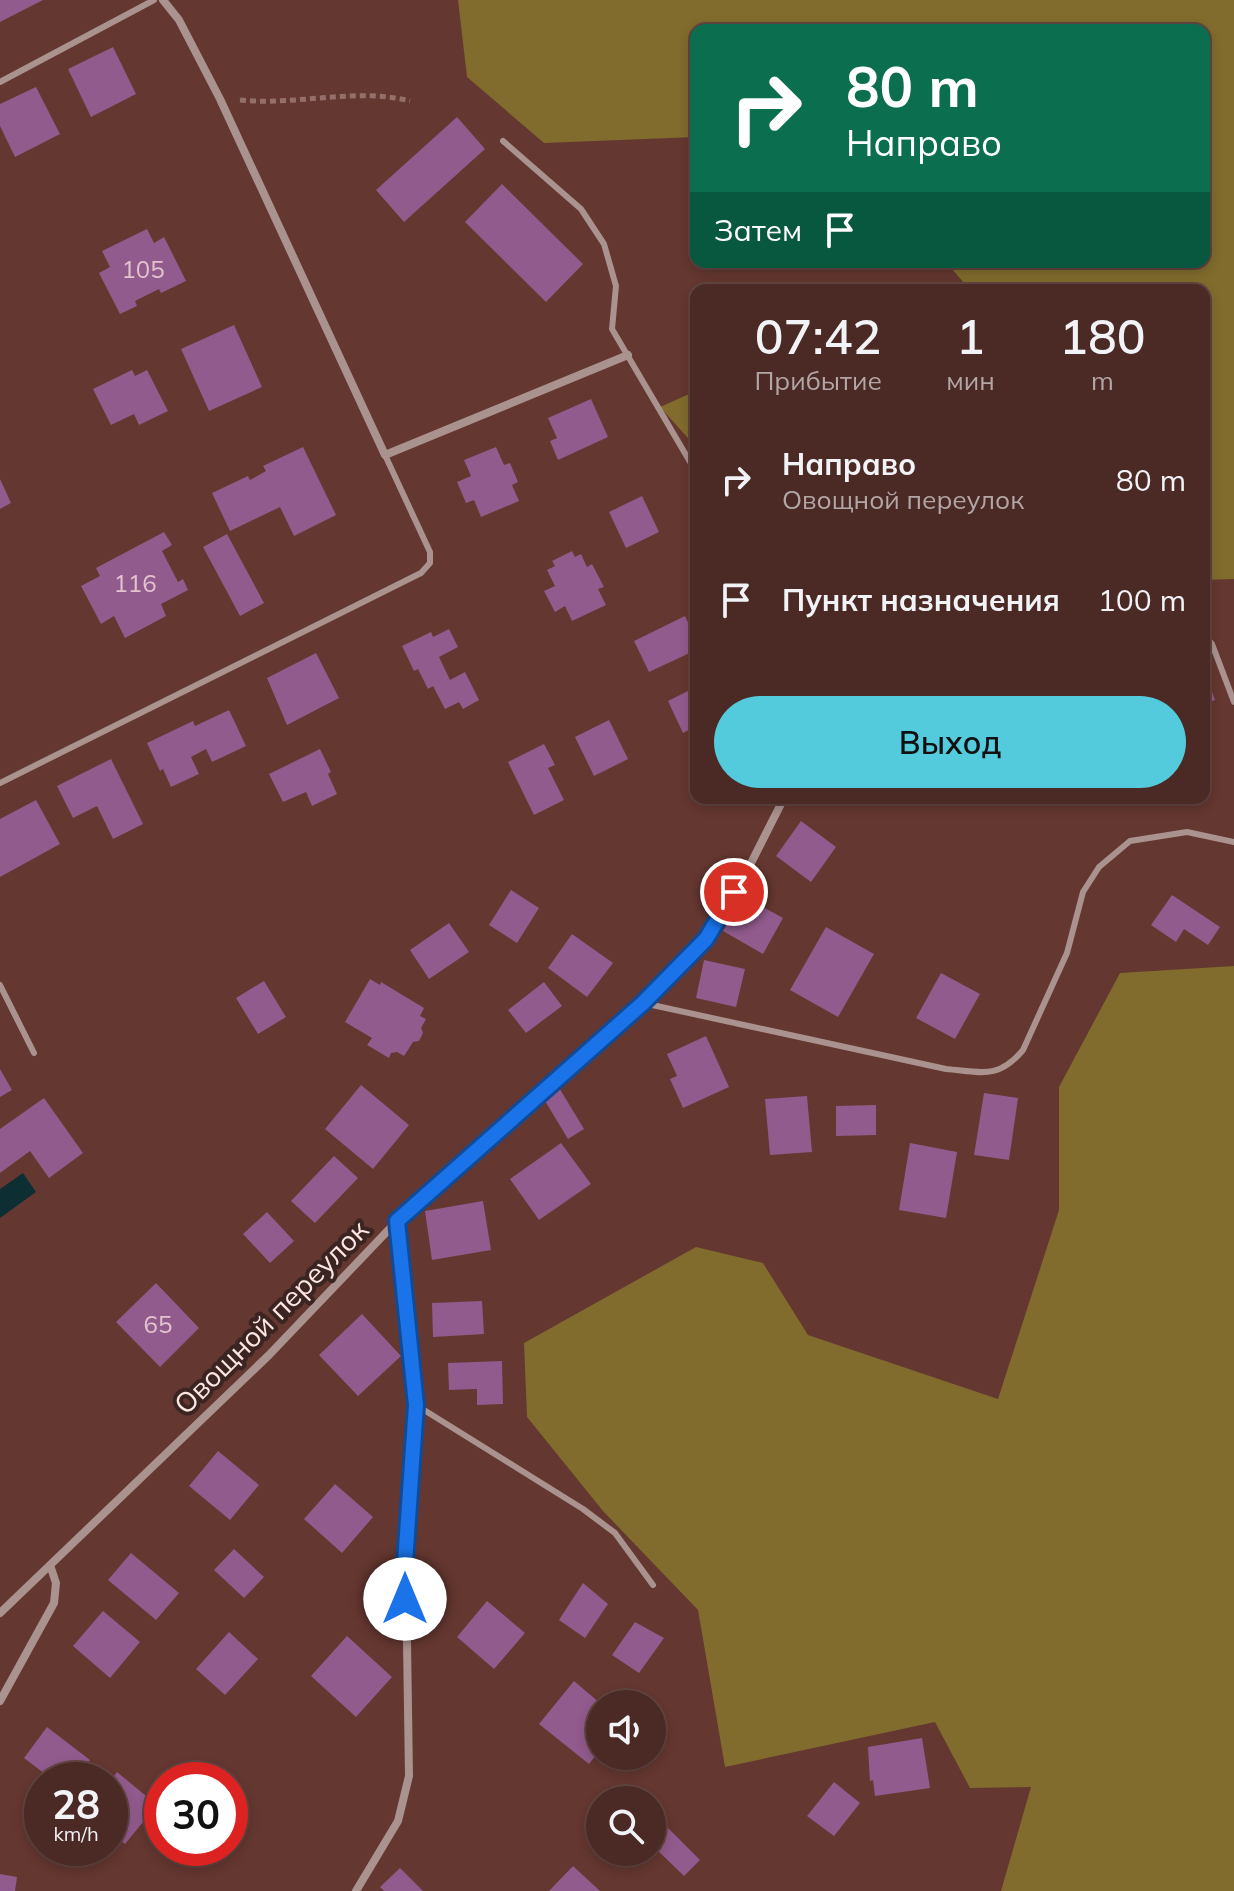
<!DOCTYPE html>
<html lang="ru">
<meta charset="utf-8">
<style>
body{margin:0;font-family:Mulish,sans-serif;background:#52312c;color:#f1f3f6;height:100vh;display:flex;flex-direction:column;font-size:30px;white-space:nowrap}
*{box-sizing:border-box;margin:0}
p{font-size:26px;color:#b2a6a6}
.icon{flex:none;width:44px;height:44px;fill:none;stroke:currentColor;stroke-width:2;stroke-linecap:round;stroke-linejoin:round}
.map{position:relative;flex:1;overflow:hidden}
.sheet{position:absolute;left:690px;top:284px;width:520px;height:520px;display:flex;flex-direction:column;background:#4b2924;border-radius:16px;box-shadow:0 4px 12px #0003,0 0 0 2px #624541}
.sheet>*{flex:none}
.guide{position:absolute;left:690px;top:24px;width:520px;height:244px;border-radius:16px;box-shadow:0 4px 12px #0003,0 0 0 2px #624541;background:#0b6e4f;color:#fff;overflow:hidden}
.tools{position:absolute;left:586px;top:1690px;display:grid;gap:16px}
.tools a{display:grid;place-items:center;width:80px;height:80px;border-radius:50%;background:#4b2924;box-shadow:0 4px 12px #0003,0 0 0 2px #624541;font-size:40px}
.speed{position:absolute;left:24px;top:1762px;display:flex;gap:16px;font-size:40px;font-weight:700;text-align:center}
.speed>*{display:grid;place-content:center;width:104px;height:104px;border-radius:50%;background:#4b2924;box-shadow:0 4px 12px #0003,0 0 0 2px #624541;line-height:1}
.speed small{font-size:20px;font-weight:400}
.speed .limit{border:12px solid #d22;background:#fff;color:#111}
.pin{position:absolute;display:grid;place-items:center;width:68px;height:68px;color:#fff;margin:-34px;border:4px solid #fff;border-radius:50%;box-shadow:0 2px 8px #0007}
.me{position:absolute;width:88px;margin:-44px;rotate:0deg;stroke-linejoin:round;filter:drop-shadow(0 0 6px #0008)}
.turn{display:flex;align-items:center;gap:28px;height:168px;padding:0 24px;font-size:36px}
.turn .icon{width:104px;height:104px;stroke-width:2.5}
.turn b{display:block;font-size:56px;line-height:68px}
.then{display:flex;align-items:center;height:76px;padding:0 24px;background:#0003;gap:16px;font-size:30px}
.eta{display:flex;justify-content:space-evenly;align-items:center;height:136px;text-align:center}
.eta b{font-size:48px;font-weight:600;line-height:56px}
.button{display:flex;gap:16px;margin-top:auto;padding:16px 24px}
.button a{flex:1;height:92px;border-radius:48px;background:#54cadd;color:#111;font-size:32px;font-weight:600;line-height:92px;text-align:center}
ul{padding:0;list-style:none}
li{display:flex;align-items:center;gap:24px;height:120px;padding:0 24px}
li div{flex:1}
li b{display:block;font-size:30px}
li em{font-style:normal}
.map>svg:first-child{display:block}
</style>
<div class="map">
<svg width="1234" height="1891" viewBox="0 0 1234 1891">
<rect width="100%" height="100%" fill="#643730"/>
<!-- green -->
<path fill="#816b2d" d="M458 0H1234V579L1204 580V290H970L946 262H1204V30H696V137L544 143 467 77Z
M696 391V447L660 407Z
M1234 966V1891H1001L1031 1787 970 1788 935 1722 725 1767 698 1610 603 1511 527 1417 524 1343 696 1247 763 1263 808 1335 998 1399 1059 1210V1087L1120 973Z"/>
<!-- water -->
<path fill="#0d2f34" d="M23 1173 36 1192 0 1218V1189Z"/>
<!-- building -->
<path fill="#915b8d" d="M0 0H43L0 22Z
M113 47 136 94 91 117 68 69Z
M36 87 60 134 15 157 0 126V104Z
M457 117 485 149 404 222 376 190Z
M502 184 583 264 546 302 465 222Z
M147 229 154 243 164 237 186 281 161 293 159 289 135 301 137 306 120 314 99 273 110 267 102 251Z
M234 325 262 387 209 411 181 349Z
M132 370 135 376 147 370 168 411 139 425 134 414 111 425 93 389Z
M591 399 608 437 558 460 550 441 557 438 548 418Z
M303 447 336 515 294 536 280 507 230 531 212 493 248 476 250 480 266 471 263 466Z
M496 447 504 465 510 463 518 482 512 485 519 501 481 517 474 500 466 503 457 482 471 476 464 460Z
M0 479 11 503 0 509Z
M642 496 659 532 626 548 609 512Z
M164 532 172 545 162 551 178 582 183 579 188 590 161 604 166 616 125 638 114 616 101 624 81 586 100 576 96 568Z
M227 534 264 603 240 616 203 547Z
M572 551 575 557 581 554 587 567 592 564 604 587 598 589 606 605 572 621 565 606 555 612 544 591 555 586 547 570 555 566 552 561Z
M685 616 696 639V650L649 672 634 641Z
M449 629 458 647 439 657 450 680 465 672 479 700 463 709 459 702 445 709 433 686 428 689 418 669 414 671 402 646 431 632 433 637Z
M316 653 339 698 287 725 267 678Z
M1204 670 1215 700 1204 704Z
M696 687V726L683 733 668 701Z
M229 710 246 746 212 762 206 749 191 757 199 774 171 787 163 769 160 771 147 743 193 721 195 726Z
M609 720 628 759 594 776 575 737Z
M544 744 555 765 548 768 564 800 534 815 508 762Z
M320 749 331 772 328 774 337 794 312 806 306 792 283 802 269 774Z
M111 759 143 824 113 839 97 806 73 818 57 786Z
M36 800 60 844 0 877V819Z
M801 821 836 847 811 882 776 856Z
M511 890 539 908 517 943 489 925Z
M1172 895 1220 927 1208 945 1184 929 1176 942 1151 925Z
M743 896 783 918 763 954 723 931Z
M449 923 469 952 429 979 410 950Z
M826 927 874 954 838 1017 790 990Z
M572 934 613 963 587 997 548 968Z
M704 960 745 969 736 1007 696 998Z
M941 973 980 994 955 1039 916 1018Z
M370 979 380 985 381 982 424 1008 420 1016 426 1019 421 1028 423 1033 419 1041 413 1042 404 1056 397 1052 391 1053 389 1058 367 1045 372 1038 345 1022Z
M264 981 286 1017 258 1034 236 998Z
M544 982 562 1006 526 1033 508 1010Z
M706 1036 729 1087 683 1108 670 1079 677 1076 667 1054Z
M0 1069 12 1090 0 1097Z
M361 1085 409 1125 373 1169 325 1129Z
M558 1086 584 1129 568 1139 542 1096Z
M984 1093 1018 1098 1009 1160 974 1155Z
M807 1096 812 1152 770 1155 765 1099Z
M44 1098 83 1153 49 1178 30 1151 0 1173V1129Z
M876 1105V1135L836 1136V1106Z
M561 1143 591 1184 539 1220 510 1179Z
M910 1143 957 1152 946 1218 899 1210Z
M334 1156 358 1178 315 1223 291 1201Z
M483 1201 491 1250 432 1260 425 1211Z
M267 1212 294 1241 270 1263 243 1234Z
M156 1283 199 1328 160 1367 116 1322Z
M482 1301 484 1334 433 1337 432 1303Z
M362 1314 401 1356 358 1396 319 1355Z
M502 1361 503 1404 477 1405V1389L449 1390 448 1363Z
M218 1451 259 1485 230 1520 189 1486Z
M335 1484 373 1517 342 1553 304 1519Z
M234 1549 264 1577 244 1598 214 1570Z
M131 1553 179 1593 156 1620 108 1580Z
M583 1583 608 1604 585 1638 559 1620Z
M487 1601 525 1633 494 1669 457 1637Z
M103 1611 140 1642 110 1678 73 1646Z
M635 1622 664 1638 639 1673 612 1655Z
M229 1632 258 1659 225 1695 196 1669Z
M347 1636 392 1677 356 1717 311 1676Z
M574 1681 600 1703V1750L589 1764 539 1724Z
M47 1727 90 1760 75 1780H53L24 1758Z
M922 1738 930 1788 875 1796 873 1780 870 1781 868 1747Z
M117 1772 157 1805 125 1844 110 1832V1781Z
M834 1782 860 1803 834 1836 807 1816Z
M662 1822 700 1860 684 1876 652 1845V1833Z
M573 1866 600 1891H549Z
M400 1868 423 1891H384L380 1887Z
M0 1874 17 1877 15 1891H0Z"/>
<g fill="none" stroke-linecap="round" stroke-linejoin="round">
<!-- path -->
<path stroke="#956f69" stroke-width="5" stroke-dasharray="6 4" stroke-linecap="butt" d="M240 100C297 106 355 87 410 101"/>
<!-- service -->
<path stroke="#aa928e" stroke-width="6" d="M0 82 154 0
M503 141 581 209 604 244 616 286 612 329 696 472
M1204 634 1212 644 1234 702
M0 783 421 573 430 563V552L385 455
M0 985 34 1053
M643 1003 946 1069C981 1072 998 1080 1023 1050L1067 953 1083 892 1099 867 1130 841 1187 832 1234 842
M416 1405 583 1509 615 1533 653 1585"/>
<!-- minor -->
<path stroke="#aa928e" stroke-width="8" d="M163 0 179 20 220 99 385 455 628 355
M0 1613 269 1355 397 1221 643 1003 706 939 748 869 784 798
M0 1701 54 1603 56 1583 50 1565
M356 1891 398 1821 409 1776 407 1642 404 1577 416 1405 397 1221"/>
</g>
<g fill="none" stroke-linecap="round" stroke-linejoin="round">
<!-- route casing -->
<g stroke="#114b97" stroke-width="20">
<path id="route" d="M405 1599 404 1577 416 1405 397 1221 643 1003 706 939 734 892"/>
</g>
<!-- route -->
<use href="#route" stroke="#1a73e8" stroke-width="14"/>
</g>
<g text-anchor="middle" stroke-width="8" stroke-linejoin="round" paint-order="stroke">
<!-- number labels -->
<g font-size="24" fill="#e3c3cd">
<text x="143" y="278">105</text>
<text x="135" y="592">116</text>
<text x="158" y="1333">65</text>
</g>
<!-- street labels -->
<g font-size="28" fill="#fee6e2" stroke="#3b2522">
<text transform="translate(271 1317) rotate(-45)" y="10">Овощной переулок</text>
</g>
</g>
</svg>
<div class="tools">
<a><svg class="icon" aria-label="sound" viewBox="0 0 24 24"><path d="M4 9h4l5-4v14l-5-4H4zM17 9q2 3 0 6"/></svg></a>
<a><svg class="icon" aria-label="search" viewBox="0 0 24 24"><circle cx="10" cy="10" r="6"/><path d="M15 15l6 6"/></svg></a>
</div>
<div class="speed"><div>28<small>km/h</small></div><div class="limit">30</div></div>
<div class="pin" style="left:734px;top:892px;background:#d93025"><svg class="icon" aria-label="arrive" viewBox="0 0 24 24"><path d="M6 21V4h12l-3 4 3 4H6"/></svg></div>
<svg class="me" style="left:405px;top:1599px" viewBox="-20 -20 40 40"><circle r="19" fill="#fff"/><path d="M0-13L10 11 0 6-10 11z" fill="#1a73e8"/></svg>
<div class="guide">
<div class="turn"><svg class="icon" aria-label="right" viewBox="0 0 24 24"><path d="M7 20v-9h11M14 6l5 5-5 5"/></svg><div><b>80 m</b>Направо</div></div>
<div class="then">Затем<svg class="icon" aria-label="arrive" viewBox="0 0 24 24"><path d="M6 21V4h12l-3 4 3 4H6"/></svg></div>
</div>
<section class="sheet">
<div class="eta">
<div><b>07:42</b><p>Прибытие</p></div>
<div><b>1</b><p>мин</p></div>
<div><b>180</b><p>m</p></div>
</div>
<ul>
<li><svg class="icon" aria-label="right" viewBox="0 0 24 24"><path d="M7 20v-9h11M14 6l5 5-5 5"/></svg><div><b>Направо</b><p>Овощной переулок</p></div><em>80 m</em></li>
<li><svg class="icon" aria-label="arrive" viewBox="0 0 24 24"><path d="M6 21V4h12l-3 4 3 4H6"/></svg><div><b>Пункт назначения</b></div><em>100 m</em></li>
</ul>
<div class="button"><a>Выход</a></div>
</section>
</div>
